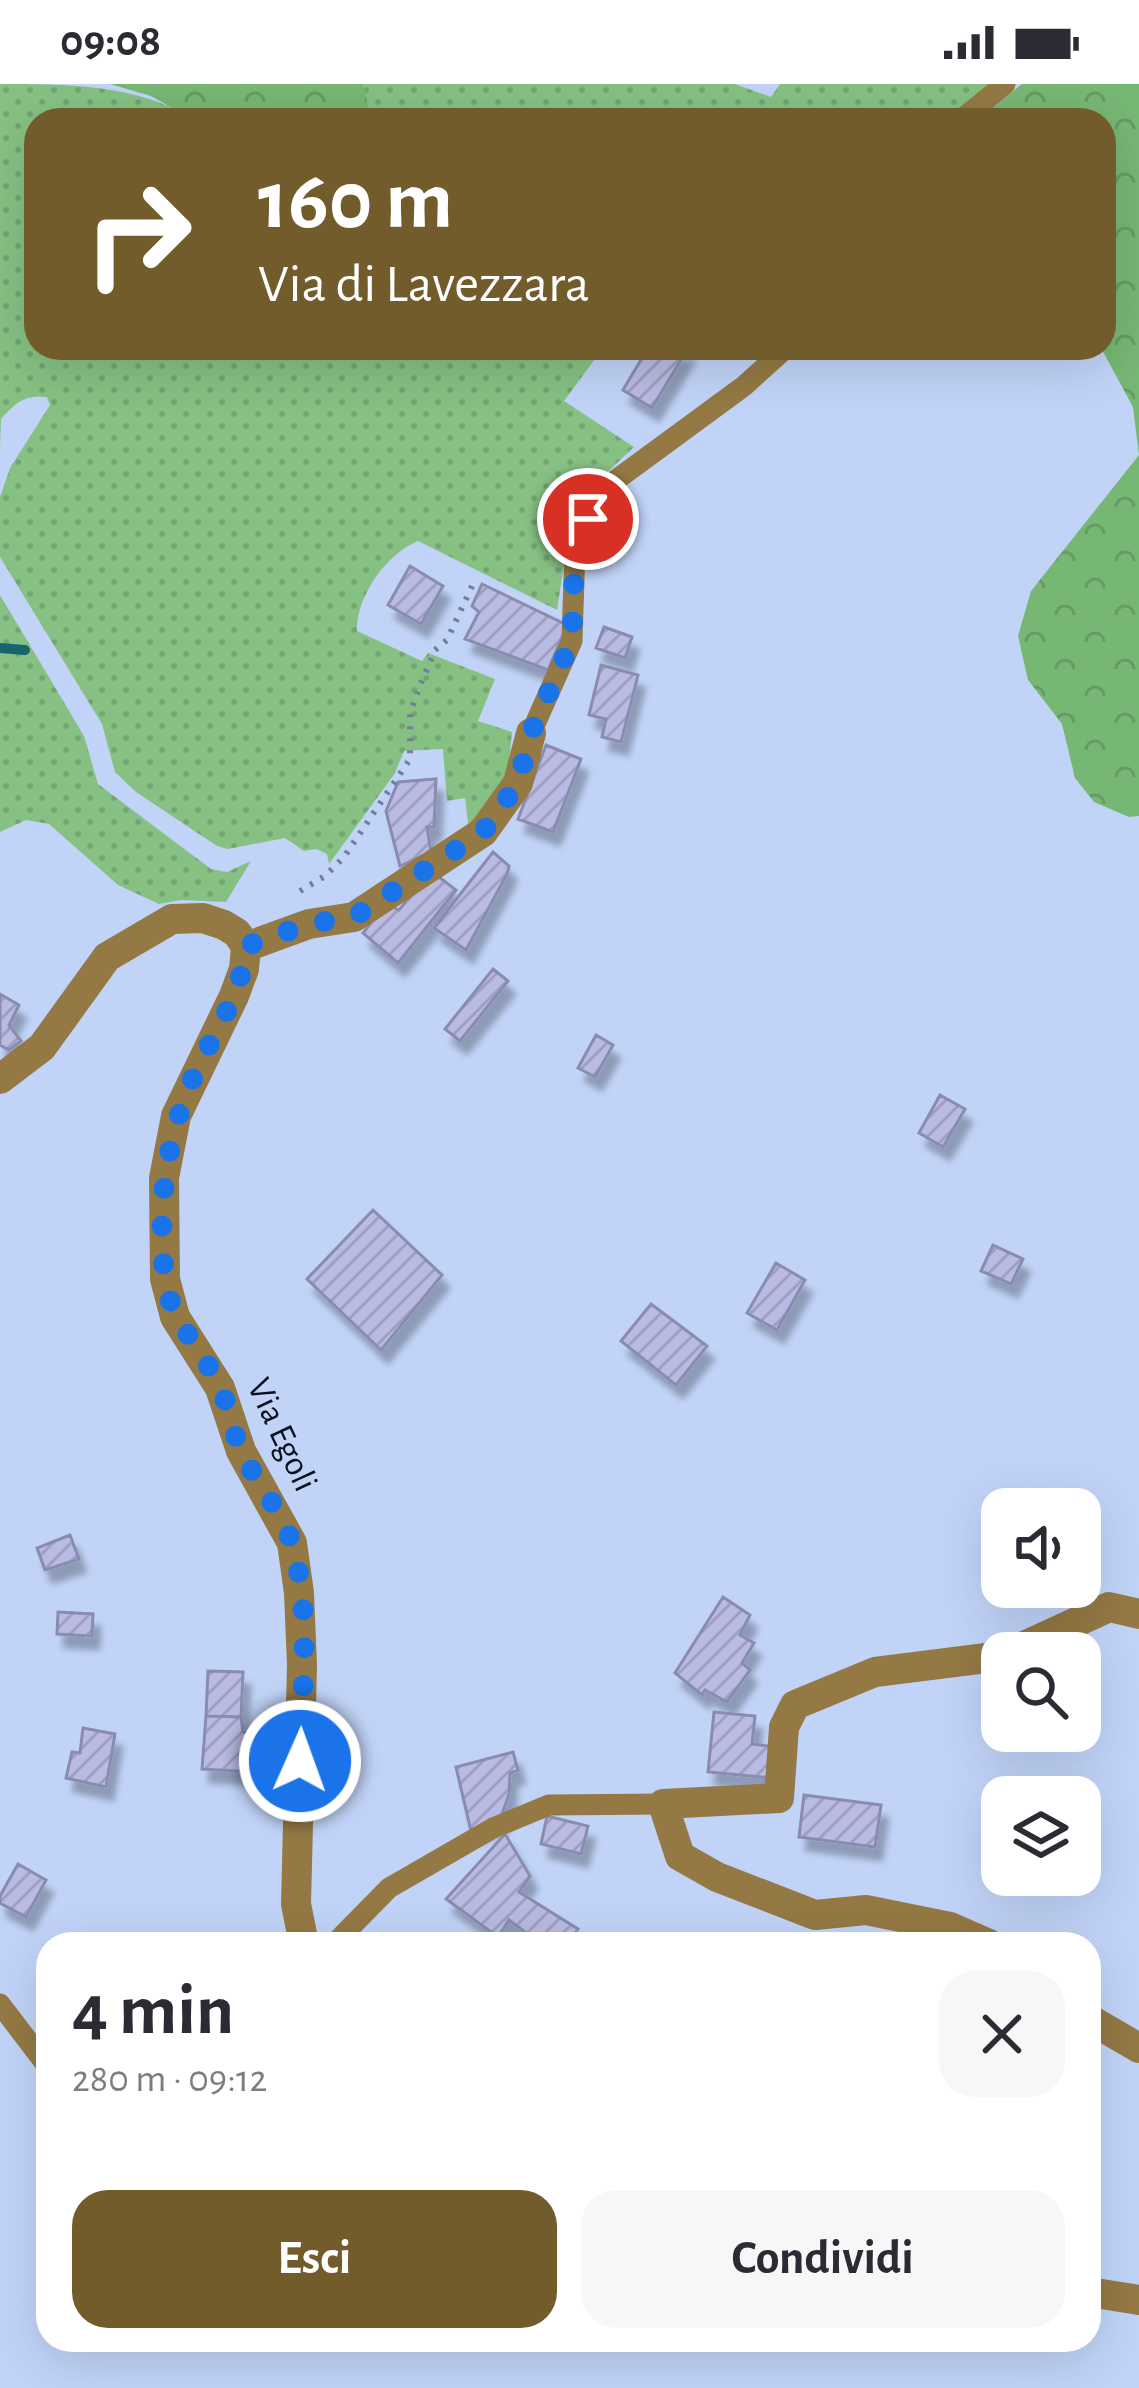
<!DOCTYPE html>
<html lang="it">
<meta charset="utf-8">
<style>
body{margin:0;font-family:"Alegreya Sans",sans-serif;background:#f7f7f7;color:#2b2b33;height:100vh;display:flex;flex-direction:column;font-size:45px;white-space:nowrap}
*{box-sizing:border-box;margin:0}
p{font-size:39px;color:#7c7c81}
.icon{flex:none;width:66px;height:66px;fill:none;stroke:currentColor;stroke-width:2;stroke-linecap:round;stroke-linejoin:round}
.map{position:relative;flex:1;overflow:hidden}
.panel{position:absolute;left:36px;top:1848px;width:1065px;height:420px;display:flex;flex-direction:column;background:#fff;border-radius:36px;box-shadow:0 12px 48px #0002}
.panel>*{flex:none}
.guide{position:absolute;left:24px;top:24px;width:1092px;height:252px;border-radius:36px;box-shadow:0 12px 48px #0002;background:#735c2c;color:#fff;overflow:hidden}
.fabs{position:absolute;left:981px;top:1404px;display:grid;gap:24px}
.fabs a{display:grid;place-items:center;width:120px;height:120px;border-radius:24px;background:#fff;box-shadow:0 12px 48px #0002;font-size:60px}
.pin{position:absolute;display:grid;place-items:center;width:102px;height:102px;color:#fff;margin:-51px;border:6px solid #fff;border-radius:50%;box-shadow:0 3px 12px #0007}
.me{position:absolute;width:132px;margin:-66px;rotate:2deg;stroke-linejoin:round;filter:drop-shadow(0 0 9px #0008)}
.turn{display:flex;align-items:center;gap:42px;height:252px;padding:0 36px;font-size:54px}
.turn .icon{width:156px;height:156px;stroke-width:2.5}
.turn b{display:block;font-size:84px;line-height:102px}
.round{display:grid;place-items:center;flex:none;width:126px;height:126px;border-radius:36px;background:#f7f7f7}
.summary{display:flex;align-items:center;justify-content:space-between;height:204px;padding:0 36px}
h1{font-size:72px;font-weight:600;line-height:90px}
.button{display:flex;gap:24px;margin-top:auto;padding:24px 36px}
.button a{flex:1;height:138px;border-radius:36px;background:#735c2c;color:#fff;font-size:48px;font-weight:600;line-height:138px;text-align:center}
.button a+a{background:#f7f7f7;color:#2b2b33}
.status{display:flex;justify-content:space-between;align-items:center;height:84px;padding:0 60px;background:#fff;direction:ltr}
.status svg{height:33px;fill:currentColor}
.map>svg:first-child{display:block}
</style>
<div class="status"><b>09:08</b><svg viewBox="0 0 49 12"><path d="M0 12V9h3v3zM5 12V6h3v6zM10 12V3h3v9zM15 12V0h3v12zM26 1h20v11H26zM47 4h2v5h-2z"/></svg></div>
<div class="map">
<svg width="1139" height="2304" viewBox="0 0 1139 2304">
<defs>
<pattern id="grass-dots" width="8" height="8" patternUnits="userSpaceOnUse" patternTransform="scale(3)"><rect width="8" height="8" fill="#86c183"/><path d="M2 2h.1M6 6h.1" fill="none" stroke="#72a571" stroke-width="1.8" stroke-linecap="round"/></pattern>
<pattern id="forest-crowns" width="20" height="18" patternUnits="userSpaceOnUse" patternTransform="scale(3)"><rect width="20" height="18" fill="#77b774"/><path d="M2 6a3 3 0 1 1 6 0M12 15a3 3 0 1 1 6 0" fill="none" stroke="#669c64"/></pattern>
<pattern id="building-hatch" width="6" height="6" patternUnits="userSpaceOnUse" patternTransform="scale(3)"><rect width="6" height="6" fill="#babbe2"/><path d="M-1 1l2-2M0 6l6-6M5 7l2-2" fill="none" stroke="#9fa0c1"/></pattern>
<filter id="shadow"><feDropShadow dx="7" dy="13" stdDeviation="3" flood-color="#0004"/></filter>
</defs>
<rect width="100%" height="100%" fill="#c1d4f8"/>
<!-- grass -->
<path fill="url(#grass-dots)" d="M0 0C65 0 141 0 193 36H36V264H603L564 317 634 363 584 410 569 446 557 526 418 457C386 470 356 513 357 547L422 577 428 569 495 595 478 637 512 648 508 690 469 747 465 714 447 717 443 665 404 667 395 689 329 780 327 770 316 765 304 767 285 754 228 765 217 762 136 708 115 688 102 640 0 473V413L10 384 50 321 47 313C25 310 15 319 1 335L0 363Z
M363 0H735L771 13 780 0H995L952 36H360L369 29Z
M0 511 84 652 98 700 211 785 227 788 251 777 226 818 181 816 159 820 118 801 49 740 26 736 0 748Z"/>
<!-- forest -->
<path fill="url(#forest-crowns)" d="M110 0H363L370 30 360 36H193L151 12Z
M1022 0H1139V371L1133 323 1101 264 1104 36H988L984 31Z
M1139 371V732L1129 733 1094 718 1075 694 1062 640 1028 596 1018 552 1031 507Z"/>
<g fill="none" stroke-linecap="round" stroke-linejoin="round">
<!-- stream -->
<path stroke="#16646e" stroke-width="10" d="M0 564 25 566"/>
</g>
<!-- building -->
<path fill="url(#building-hatch)" stroke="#8a8bb0" stroke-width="3" filter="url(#shadow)" d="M648 264H688L652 324 623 306Z
M410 482 443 502 421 540 388 521Z
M482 500 567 541 548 586 465 555 479 528 472 522Z
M604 543 632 553 625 574 596 564Z
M601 581 638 591 621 658 602 653 606 635 589 631Z
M546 661 581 675 553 748 518 735Z
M436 695 434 743H427L431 768 400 782 386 727 398 698Z
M493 768 509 782 507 790 466 866 434 844Z
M431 787 456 806 398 879 363 849 386 820 399 826Z
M493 885 508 897 460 957 445 945Z
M0 910 19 921 9 941 21 957 9 966 0 961Z
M596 951 613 961 595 993 578 984Z
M940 1011 965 1025 943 1063 919 1049Z
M373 1126 442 1191 381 1266 307 1195Z
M993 1161 1023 1175 1011 1200 981 1187Z
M776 1179 805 1196 777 1246 747 1229Z
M651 1220 707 1262 676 1301 621 1257Z
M70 1451 79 1475 45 1486 37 1464Z
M723 1513 750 1531 740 1551 754 1559 742 1579 750 1586 727 1618 705 1606 702 1611 675 1589Z
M58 1528 93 1530 92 1552 57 1550Z
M208 1587 243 1588 241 1633 206 1632Z
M714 1628 755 1632 752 1660 776 1663 773 1694 708 1688Z
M206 1632 241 1633 243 1648 255 1649 252 1688 202 1685Z
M83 1644 115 1650 106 1703 66 1694 72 1668 80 1669Z
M513 1668 518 1686 510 1689 509 1710 500 1736 471 1747 456 1683Z
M804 1711 881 1721 875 1763 799 1753Z
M547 1732 588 1742 581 1770 541 1760Z
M505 1750 530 1792 519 1808 578 1845 568 1860H541L509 1836 498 1853 446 1815Z
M18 1780 46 1796 26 1833 0 1819V1812Z
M91 1852 124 1853V1860H91Z"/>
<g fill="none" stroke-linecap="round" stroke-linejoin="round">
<!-- path -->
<path stroke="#707e97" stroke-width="6" stroke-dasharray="3 9" stroke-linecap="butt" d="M300 807 325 792 344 773 410 675V630L419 604 435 566 447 556 473 500"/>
<!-- pedestrian -->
<path stroke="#947944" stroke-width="21" d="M961 36 1005 0
M531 649 572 557 575 463 601 407 744 302 786 264
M334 1860 389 1804 493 1744 549 1721 663 1720
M0 1920 48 1983"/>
<!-- minor -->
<path stroke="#947944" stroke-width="30" d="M246 863 309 840 354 833 483 748 518 699 531 649
M0 995 42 963 107 873 172 835 203 834 224 841 237 849 246 863 244 885 234 912 176 1032 164 1094 165 1195 175 1233 220 1304 241 1367 292 1459 299 1509 302 1581 296 1820 304 1860
M1009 1569 1109 1523 1139 1530
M989 1860 950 1843 866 1826 815 1831 717 1793 680 1772 663 1720 779 1714 784 1643 795 1621 875 1588 1002 1572
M1089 1935 1139 1964
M1089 2208 1139 2216"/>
</g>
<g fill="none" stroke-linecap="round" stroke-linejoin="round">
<!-- route -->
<path stroke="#1a73e8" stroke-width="21" stroke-dasharray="0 37.8" d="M300 1677C302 1611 312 1521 291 1457 281 1426 257 1399 242 1369 233 1350 230 1328 222 1308 206 1268 171 1240 165 1195 156 1122 167 1046 199 981 218 942 243 906 246 862L308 840 354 833 483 748 518 699 531 649 572 556 575 464 588 435"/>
</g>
<g text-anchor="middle" stroke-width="9" stroke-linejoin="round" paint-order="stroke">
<!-- street labels -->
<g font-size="36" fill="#0b111d" stroke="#c1d4f8">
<text transform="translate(284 1350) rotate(65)" y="13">Via Egoli</text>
</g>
</g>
</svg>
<div class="fabs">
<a><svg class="icon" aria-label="sound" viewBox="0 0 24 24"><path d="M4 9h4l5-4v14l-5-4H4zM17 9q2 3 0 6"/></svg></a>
<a><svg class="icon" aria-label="search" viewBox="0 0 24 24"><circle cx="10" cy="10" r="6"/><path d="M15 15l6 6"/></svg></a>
<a><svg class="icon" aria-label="layers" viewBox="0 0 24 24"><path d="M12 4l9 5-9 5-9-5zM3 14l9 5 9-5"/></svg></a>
</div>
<div class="pin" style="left:588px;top:435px;background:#d93025"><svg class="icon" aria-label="arrive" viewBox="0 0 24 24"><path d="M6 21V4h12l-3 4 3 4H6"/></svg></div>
<svg class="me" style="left:300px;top:1677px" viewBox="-20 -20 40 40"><circle r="17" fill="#1a73e8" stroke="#fff" stroke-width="3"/><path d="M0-11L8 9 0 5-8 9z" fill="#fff"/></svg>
<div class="guide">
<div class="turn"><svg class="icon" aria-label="right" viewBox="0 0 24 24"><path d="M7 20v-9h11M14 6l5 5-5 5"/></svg><div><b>160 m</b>Via di Lavezzara</div></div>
</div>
<section class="panel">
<div class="summary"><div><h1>4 min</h1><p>280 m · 09:12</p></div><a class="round"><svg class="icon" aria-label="close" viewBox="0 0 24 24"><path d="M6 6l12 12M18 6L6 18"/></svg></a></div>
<div class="button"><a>Esci</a><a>Condividi</a></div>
</section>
</div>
